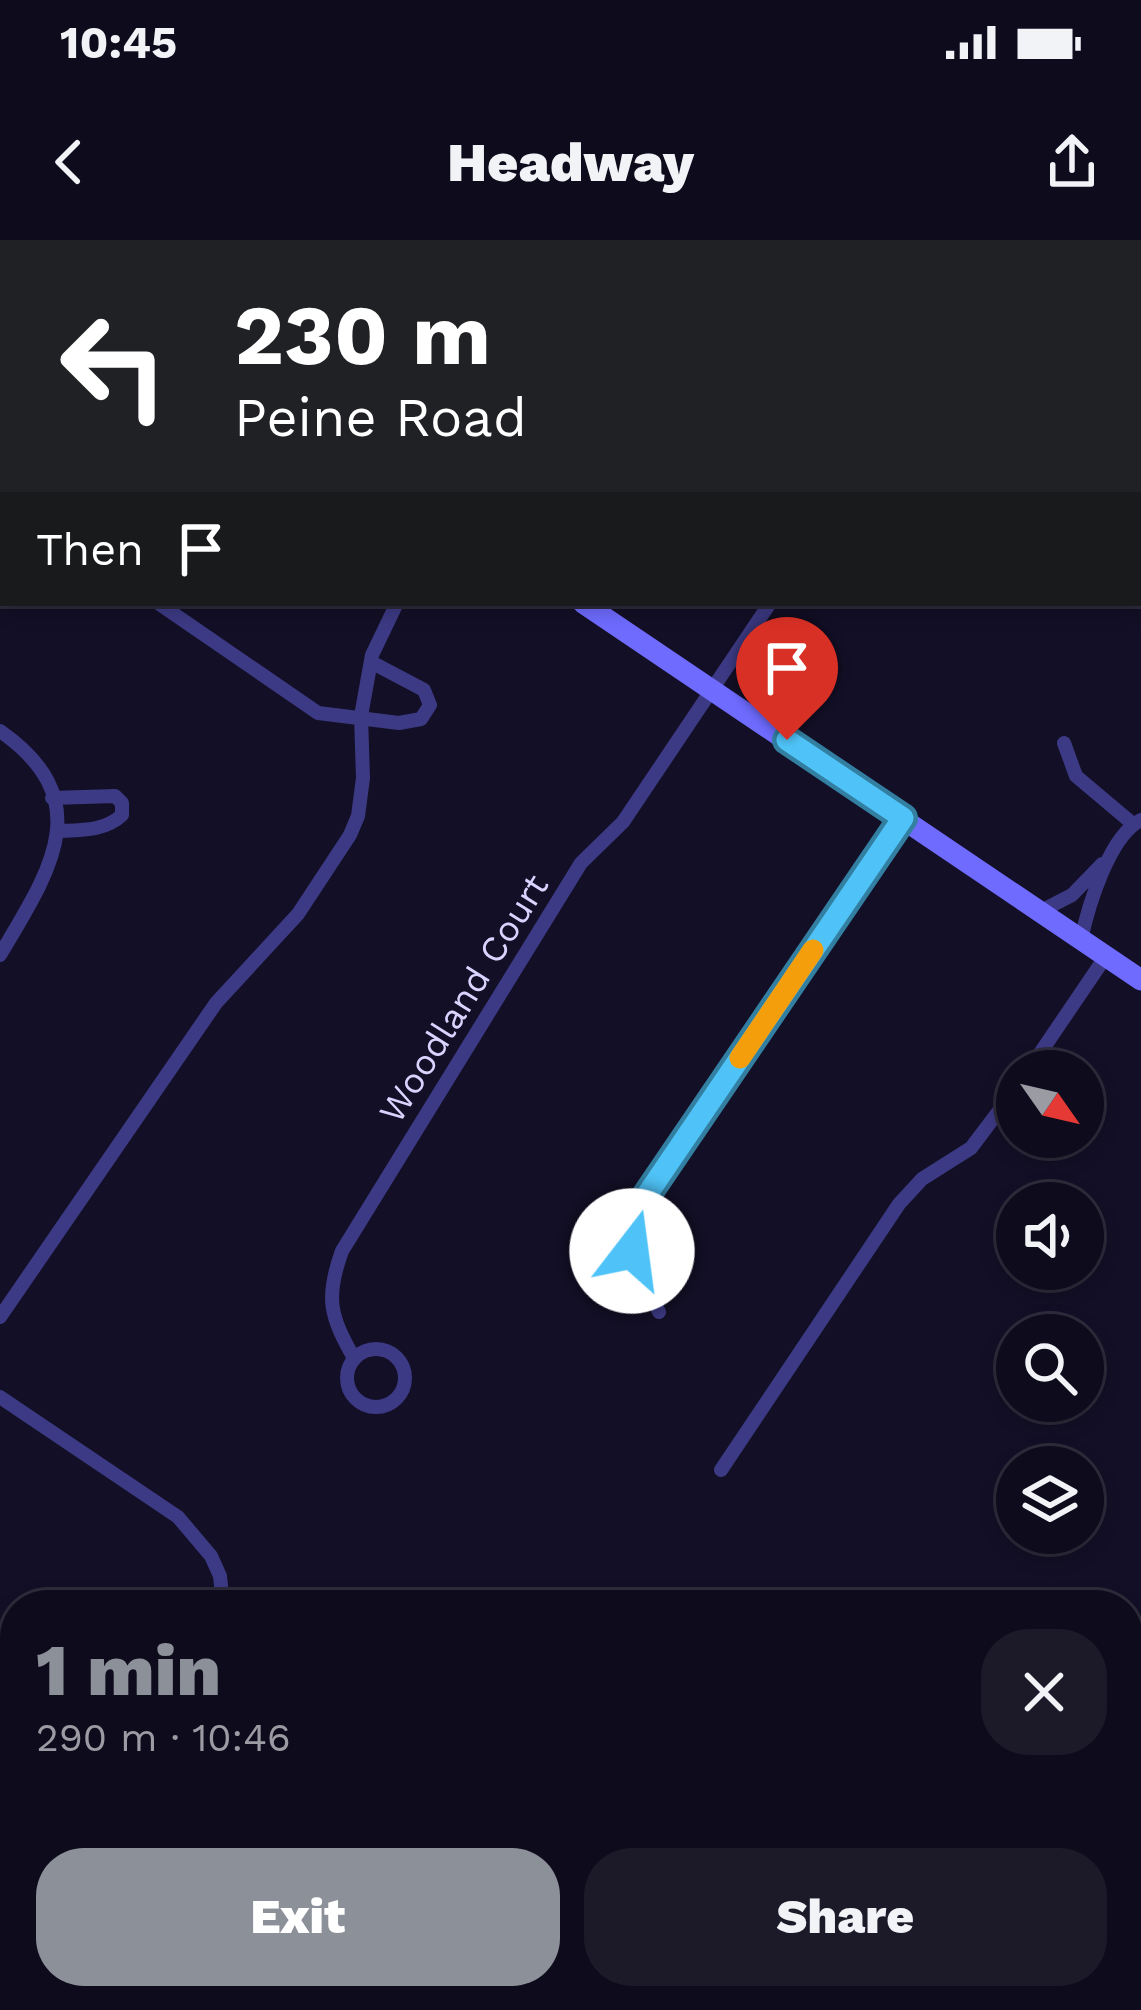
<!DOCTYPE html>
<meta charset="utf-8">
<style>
body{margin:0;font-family:"Work Sans",sans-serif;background:#1c1929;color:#f1f3f6;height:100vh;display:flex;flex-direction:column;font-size:45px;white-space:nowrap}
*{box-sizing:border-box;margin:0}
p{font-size:39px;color:#9b9ba3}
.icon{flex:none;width:66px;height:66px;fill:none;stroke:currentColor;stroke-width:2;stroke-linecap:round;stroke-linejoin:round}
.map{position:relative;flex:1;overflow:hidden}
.details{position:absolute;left:0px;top:1350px;width:1143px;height:420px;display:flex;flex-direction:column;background:#0e0b1c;border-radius:48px 48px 0 0;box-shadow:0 6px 18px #0003,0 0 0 3px #2e2b3b}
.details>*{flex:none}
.banner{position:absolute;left:0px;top:0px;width:1143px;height:366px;box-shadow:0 6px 18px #0003,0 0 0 3px #2e2b3b;background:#202124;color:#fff;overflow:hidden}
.needle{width:78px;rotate:124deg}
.controls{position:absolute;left:996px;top:810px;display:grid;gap:24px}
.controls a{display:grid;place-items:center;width:108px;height:108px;border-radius:50%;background:#0e0b1c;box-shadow:0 6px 18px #0003,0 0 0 3px #2e2b3b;font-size:60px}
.pin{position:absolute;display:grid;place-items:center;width:102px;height:102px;color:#fff;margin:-123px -51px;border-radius:50% 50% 50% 0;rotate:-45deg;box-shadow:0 0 12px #0007}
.pin .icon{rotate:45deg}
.me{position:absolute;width:132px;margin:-66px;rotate:15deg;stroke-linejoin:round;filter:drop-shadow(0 0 9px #0008)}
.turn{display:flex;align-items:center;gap:42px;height:252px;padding:0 36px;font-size:54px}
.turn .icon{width:156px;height:156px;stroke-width:2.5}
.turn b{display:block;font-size:84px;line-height:102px}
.then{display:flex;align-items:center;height:114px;padding:0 36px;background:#0003;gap:24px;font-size:45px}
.round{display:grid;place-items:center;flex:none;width:126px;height:126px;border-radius:48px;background:#1c1929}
.summary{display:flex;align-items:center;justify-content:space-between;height:204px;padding:0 36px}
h1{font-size:72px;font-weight:800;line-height:90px;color:#8c9099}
.action{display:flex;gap:24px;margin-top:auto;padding:24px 36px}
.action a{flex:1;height:138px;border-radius:48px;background:#8c9099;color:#fff;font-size:48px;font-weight:800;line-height:138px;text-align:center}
.action a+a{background:#1c1929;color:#f1f3f6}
.status{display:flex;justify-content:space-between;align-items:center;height:84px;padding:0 60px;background:#0e0b1c;direction:ltr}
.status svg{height:33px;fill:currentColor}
header{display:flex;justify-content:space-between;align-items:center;height:156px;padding:0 36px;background:#0e0b1c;font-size:54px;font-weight:800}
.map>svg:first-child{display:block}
</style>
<div class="status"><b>10:45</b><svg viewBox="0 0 49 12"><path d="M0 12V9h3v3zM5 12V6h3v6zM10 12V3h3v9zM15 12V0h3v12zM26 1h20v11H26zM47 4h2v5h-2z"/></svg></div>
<header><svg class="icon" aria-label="back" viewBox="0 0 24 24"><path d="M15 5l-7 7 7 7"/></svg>Headway<svg class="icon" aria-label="share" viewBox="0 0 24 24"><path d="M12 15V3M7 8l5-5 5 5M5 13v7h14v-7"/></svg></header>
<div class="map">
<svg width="1141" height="1770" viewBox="0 0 1141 1770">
<rect width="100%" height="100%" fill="#130f26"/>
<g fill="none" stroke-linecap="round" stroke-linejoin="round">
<!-- street -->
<path stroke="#3d3a85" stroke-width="14" d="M480 0V3
M1007 0 1008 3
M1047 0V3
M213 3 215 0
M520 3V0
M0 257 3 259
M158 363 318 473 399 483 421 479 430 465 424 450 371 422
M0 491C100 561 49 632 0 715
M1064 503 1076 536 1133 584
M52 558 115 556 122 563V575C105 591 82 590 59 591
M1039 672 1072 655 1102 624
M1081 700C1088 667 1109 596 1141 580
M1028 831 1106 716
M659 1072 632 1011 640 965 903 577
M0 1077 216 763 298 674 350 595 358 576 363 538 361 476 372 415 397 363
M347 1138a29 29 0 1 1 58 0a29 29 0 1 1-58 0Z
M354 1118C330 1076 325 1058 342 1011L581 623 623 582 770 363
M0 1157 178 1277 211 1316 220 1336 223 1365
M721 1230 899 964 922 939 971 908 1017 847
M1128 1502 1141 1482
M0 1619 15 1632
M112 1755 123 1770
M858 1755V1770
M608 1770 618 1755
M919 1770 920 1755"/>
<!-- secondary -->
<path stroke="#6f6bff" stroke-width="21" d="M50 0 55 3
M583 363 1141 740"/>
</g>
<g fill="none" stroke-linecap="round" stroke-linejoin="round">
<!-- route casing -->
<g stroke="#337fa1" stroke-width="30">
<path id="route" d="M632 1011 640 965 903 578 787 500"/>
</g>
<!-- route -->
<use href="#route" stroke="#4fc3f7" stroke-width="21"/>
<!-- slow -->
<path stroke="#f59e0b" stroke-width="21" d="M740 818 813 710"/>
</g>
<g text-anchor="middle" stroke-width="10" stroke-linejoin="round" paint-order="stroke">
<!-- street labels -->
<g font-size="36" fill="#d9d4ff" stroke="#130f26">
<text transform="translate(463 758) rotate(-58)" y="13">Woodland Court</text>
</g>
</g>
</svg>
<div class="controls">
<a><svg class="needle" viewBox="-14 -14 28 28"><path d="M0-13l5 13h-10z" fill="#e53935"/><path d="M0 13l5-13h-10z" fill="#9b9ba3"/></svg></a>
<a><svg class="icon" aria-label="sound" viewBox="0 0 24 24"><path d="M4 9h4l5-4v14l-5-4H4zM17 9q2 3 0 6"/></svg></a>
<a><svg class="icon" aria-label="search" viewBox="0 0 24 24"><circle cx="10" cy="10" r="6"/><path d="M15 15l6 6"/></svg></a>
<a><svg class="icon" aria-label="layers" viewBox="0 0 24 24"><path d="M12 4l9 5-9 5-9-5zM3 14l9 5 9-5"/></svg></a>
</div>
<div class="pin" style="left:787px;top:500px;background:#d93025"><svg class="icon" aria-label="arrive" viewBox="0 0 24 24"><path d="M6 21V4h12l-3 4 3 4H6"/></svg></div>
<svg class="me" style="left:632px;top:1011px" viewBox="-20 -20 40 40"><circle r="19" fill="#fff"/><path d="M0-13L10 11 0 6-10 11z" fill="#4fc3f7"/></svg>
<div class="banner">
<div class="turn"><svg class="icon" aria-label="left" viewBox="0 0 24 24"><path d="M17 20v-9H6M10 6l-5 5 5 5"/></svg><div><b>230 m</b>Peine Road</div></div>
<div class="then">Then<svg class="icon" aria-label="arrive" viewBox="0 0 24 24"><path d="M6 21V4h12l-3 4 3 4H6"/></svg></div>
</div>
<section class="details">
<div class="summary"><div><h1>1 min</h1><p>290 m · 10:46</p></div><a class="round"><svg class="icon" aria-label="close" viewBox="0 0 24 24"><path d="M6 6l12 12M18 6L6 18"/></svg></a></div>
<div class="action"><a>Exit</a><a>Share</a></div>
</section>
</div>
